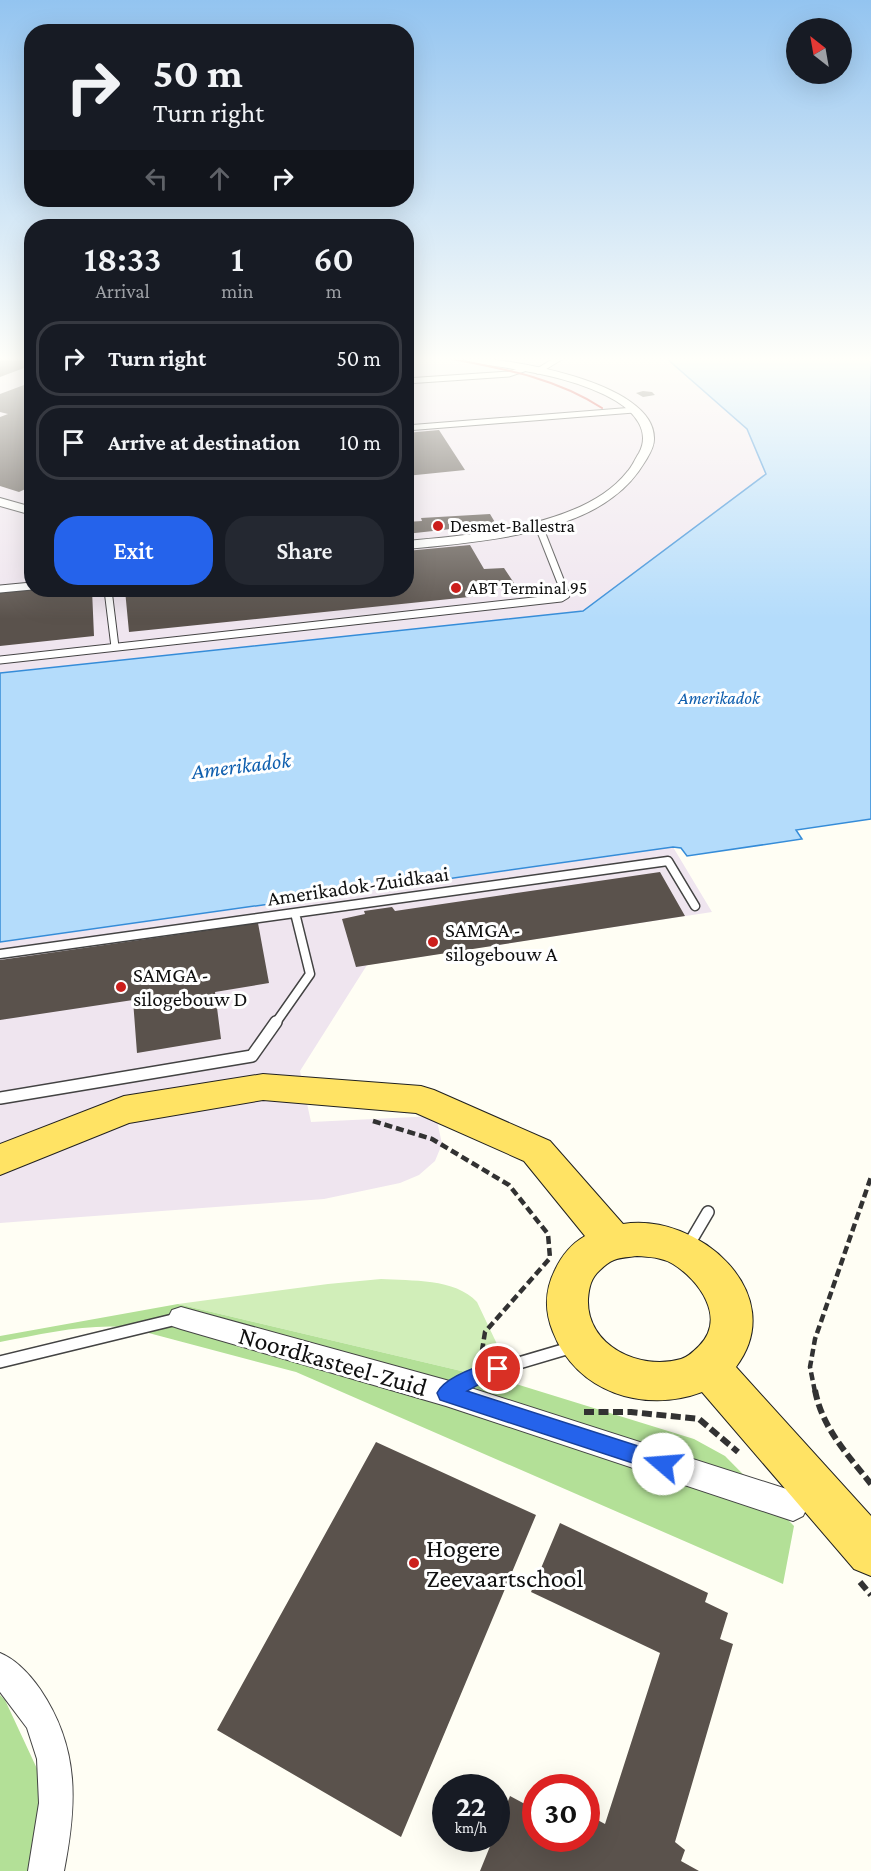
<!DOCTYPE html>
<style>
body{margin:0;font-family:"Crimson Pro",serif;background:#242831;color:#f1f3f6;height:100vh;display:flex;flex-direction:column;font-size:22px;white-space:nowrap}
*{box-sizing:border-box;margin:0}
p{font-size:20px;color:#9ea1a6}
.icon{flex:none;width:33px;height:33px;fill:none;stroke:currentColor;stroke-width:2;stroke-linecap:round;stroke-linejoin:round}
.map{position:relative;flex:1;overflow:hidden}
.panel{position:absolute;left:24px;top:219px;width:390px;height:378px;display:flex;flex-direction:column;background:#171b24;border-radius:24px;box-shadow:0 6px 24px #0002}
.panel>*{flex:none}
.hud{position:absolute;left:24px;top:24px;width:390px;height:183px;border-radius:24px;box-shadow:0 6px 24px #0002;background:#171b24;color:#f1f3f6;overflow:hidden}
.needle{width:39px;rotate:329deg}
.buttons{position:absolute;left:786px;top:18px;display:grid;gap:12px}
.buttons a{display:grid;place-items:center;width:66px;height:66px;border-radius:50%;background:#171b24;box-shadow:0 6px 24px #0002;font-size:30px}
.speed{position:absolute;left:432px;top:1774px;display:flex;gap:12px;font-size:30px;font-weight:700;text-align:center}
.speed>*{display:grid;place-content:center;width:78px;height:78px;border-radius:50%;background:#171b24;box-shadow:0 6px 24px #0002;line-height:1}
.speed small{font-size:15px;font-weight:400}
.speed .limit{border:9px solid #d22;background:#fff;color:#111}
.pin{position:absolute;display:grid;place-items:center;width:51px;height:51px;color:#fff;margin:-26px;border:3px solid #fff;border-radius:50%;box-shadow:0 2px 6px #0007}
.me{position:absolute;width:66px;margin:-33px;rotate:288deg;stroke-linejoin:round;filter:drop-shadow(0 0 4px #0008)}
.turn{display:flex;align-items:center;gap:21px;height:126px;padding:0 30px;font-size:27px}
.turn .icon{width:78px;height:78px;stroke-width:2.5}
.turn b{display:block;font-size:42px;line-height:51px}
.lanes{display:flex;align-items:center;height:57px;padding:0 30px;background:#0003;justify-content:center;gap:30px;direction:ltr}
.lanes .off{opacity:.35}
.eta{display:flex;justify-content:space-evenly;align-items:center;height:102px;text-align:center}
.eta b{font-size:36px;font-weight:600;line-height:42px}
.action{display:flex;gap:12px;margin-top:auto;padding:12px 30px}
.action a{flex:1;height:69px;border-radius:24px;background:#2563eb;color:#fff;font-size:24px;font-weight:600;line-height:69px;text-align:center}
.action a+a{background:#242831;color:#f1f3f6}
ul{padding:0;list-style:none}
li{display:flex;align-items:center;gap:18px;height:75px;margin:0 12px 9px;padding:0 18px;border:3px solid #363941;border-radius:24px}
li div{flex:1}
li b{display:block;font-size:22px}
li em{font-style:normal}
.map>svg:first-child{display:block}
</style>
<div class="map">
<svg width="871" height="1871" viewBox="0 0 871 1871">
<rect width="100%" height="100%" fill="#fffef4"/>
<!-- industrial -->
<path fill="#efe5ef" d="M0 357H31L32 590H406L407 357H665L747 429 766 474 583 611 0 673Z
M673 847 712 912 367 965 300 1071 311 1122 436 1116 442 1144 435 1161 419 1175 400 1183 324 1199 0 1223V942Z"/>
<!-- green -->
<path fill="#d1eeb9" d="M381 1279C411 1281 455 1278 477 1302L516 1384 178 1304 328 1284Z"/>
<!-- forest -->
<path fill="#b3e097" d="M178 1304 516 1384 694 1439 725 1456 794 1526 783 1584 296 1372 126 1327C83 1324 42 1334 0 1342V1336Z
M0 1695 5 1700 46 1788 30 1871H0Z"/>
<!-- water -->
<path fill="#b4dcfb" stroke="#358cd8" stroke-width="1.5" d="M665 357H871V819L796 830 802 839 687 856 681 848 673 847 0 942V673L583 611 766 474 747 429Z"/>
<!-- building -->
<path fill="#5a524c" d="M0 357H32V365L0 377Z
M32 382V486L19 492 0 486V417L8 414 0 412V394Z
M643 391 652 392 655 395 643 397 636 393Z
M439 430 465 470 406 476V433Z
M490 514 496 524 406 534V522L422 521 421 518Z
M470 545 484 569 504 568 516 586 495 589 498 594 129 632 125 590H406V551Z
M32 588V590H92L94 636 0 646V591Z
M660 872 685 916 356 967 342 919 365 914 364 911 392 907 395 911Z
M258 923 269 983 215 992 221 1039 137 1053 133 1000 0 1020V960Z
M376 1442 536 1515 401 1837 217 1730Z
M560 1523 708 1593 705 1602 728 1613 720 1639 733 1644 675 1842 685 1850 681 1861 699 1871H480L493 1839H496V1831L510 1796 536 1810V1839H586V1824L592 1817 605 1824 660 1653 531 1592Z"/>
<g fill="none" stroke-linecap="round" stroke-linejoin="round">
<!-- service-far3 casing -->
<g stroke="#434343" stroke-width="7">
<path id="service-far3" d="M538 371 561 357
M406 381 509 374 524 369
M406 428 634 410"/>
</g>
<!-- service-far2 casing -->
<g stroke="#434343" stroke-width="9">
<path id="service-far2" d="M0 589 32 586
M108 590 115 647
M0 660 561 598 566 595 538 524"/>
</g>
<!-- service-far1 casing -->
<g stroke="#434343" stroke-width="11">
<path id="service-far1" d="M0 954 668 861 695 906
M275 1024 310 974 295 913"/>
</g>
<!-- service casing -->
<g stroke="#434343" stroke-width="14">
<path id="service" d="M0 1098 252 1056 276 1022
M688 1246 708 1212
M0 1362 181 1318
M451 1391 478 1375 573 1347"/>
</g>
<!-- minor casing -->
<g stroke="#434343" stroke-width="2">
<path id="minor" d="M460 357C502 357 656 381 654 439 654 447 650 453 646 460 637 475 627 487 613 497 563 536 468 543 406 549V541C471 535 584 527 627 472 632 467 635 459 639 453 651 431 634 412 616 401 584 382 544 374 508 368 493 365 472 365 460 357Z
M0 498 32 507V515L0 506Z
M181 1307 446 1380 793 1491 803 1496 808 1506 803 1516 793 1521 446 1406 181 1329 172 1326 168 1318 172 1310Z
M0 1653C17 1660 30 1675 40 1689 80 1748 77 1804 64 1871H28L39 1803 37 1759 27 1728 0 1692Z"/>
</g>
<!-- primary casing -->
<g stroke="#212121" stroke-width="2">
<path id="primary" d="M263 1074 421 1086 434 1090 550 1141 623 1224C698 1212 791 1294 736 1367L871 1516V1576L854 1569 702 1392C644 1414 576 1392 553 1332 544 1310 545 1290 555 1270 562 1255 571 1244 585 1236L524 1161 416 1113 263 1100 129 1123 0 1175V1144L124 1096ZM637 1256C649 1257 662 1257 673 1264 699 1280 727 1318 699 1346 694 1351 688 1357 681 1359 640 1371 586 1346 588 1299 589 1287 591 1278 600 1270 604 1266 609 1262 614 1260 621 1257 630 1257 637 1256Z"/>
</g>
<!-- path-far1 -->
<path stroke="#323232" stroke-width="4.5" stroke-dasharray="8 4" stroke-linecap="butt" d="M373 1121 432 1139 509 1185 548 1234 550 1258 485 1332 481 1357
M815 1392 810 1367 815 1339 871 1177"/>
<!-- path -->
<path stroke="#323232" stroke-width="6" stroke-dasharray="10 4.5" stroke-linecap="butt" d="M815 1390C822 1428 848 1455 871 1484
M584 1412H631L699 1419 738 1452
M860 1582 871 1595"/>
<!-- service-far3 -->
<use href="#service-far3" stroke="#fff" stroke-width="5"/>
<!-- service-far2 -->
<use href="#service-far2" stroke="#fff" stroke-width="7"/>
<!-- service-far1 -->
<use href="#service-far1" stroke="#fff" stroke-width="8"/>
<!-- service -->
<use href="#service" stroke="#fff" stroke-width="11"/>
<!-- minor -->
<use href="#minor" fill="#fff" fill-rule="evenodd"/>
<!-- primary -->
<use href="#primary" fill="#ffe364" fill-rule="evenodd"/>
<!-- rail -->
<path stroke="#cc1f1c" stroke-width="2" d="M442 357C498 368 553 376 602 408"/>
</g>
<!-- sky -->
<linearGradient id="sky" x2="0" y2="1"><stop stop-color="#93c4f0"/><stop offset="0.58" stop-color="#fffffa"/><stop offset="1" stop-color="#fffffa" stop-opacity="0"/></linearGradient>
<rect width="871" height="619" fill="url(#sky)"/>
<!-- route -->
<path fill="#2563eb" stroke="#184099" stroke-width="1.5" d="M498 1360 505 1363 508 1369 505 1375 483 1382 467 1391 663 1454 670 1457 673 1464 670 1471 663 1473 440 1400 437 1393C445 1376 481 1365 498 1360Z"/>
<!-- markers -->
<g fill="#cc1f1c" stroke="#fff" stroke-width="2">
<circle cx="438" cy="526" r="6"/>
<circle cx="456" cy="588" r="6"/>
<circle cx="433" cy="942" r="6"/>
<circle cx="121" cy="987" r="6"/>
<circle cx="414" cy="1563" r="6"/>
</g>
<g text-anchor="middle" stroke-width="6" stroke-linejoin="round" paint-order="stroke">
<!-- far-poi labels -->
<g font-size="18" fill="#101010" stroke="#fff" text-anchor="start">
<text x="450" y="532">Desmet-Ballestra</text>
<text x="468" y="594">ABT Terminal 95</text>
</g>
<!-- far-water labels -->
<g font-size="18" font-style="italic" fill="#0e5eae" stroke="#fff">
<text x="719" y="704">Amerikadok</text>
</g>
<!-- street labels -->
<g font-size="21" fill="#101010" stroke="#fff">
<text transform="translate(358 886) rotate(-8)" y="7">Amerikadok-Zuidkaai</text>
</g>
<!-- poi labels -->
<g font-size="21" fill="#101010" stroke="#fff" text-anchor="start">
<text x="445" y="937">SAMGA -<tspan x="445" dy="24">silogebouw A</tspan></text>
<text x="133" y="982">SAMGA -<tspan x="133" dy="24">silogebouw D</tspan></text>
</g>
<!-- water labels -->
<g font-size="22" font-style="italic" fill="#0e5eae" stroke="#fff">
<text transform="translate(241 765) rotate(-7)" y="8">Amerikadok</text>
</g>
<!-- near-street labels -->
<g font-size="26" fill="#101010" stroke="#fff">
<text transform="translate(333 1361) rotate(16)" y="9">Noordkasteel-Zuid</text>
</g>
<!-- near-poi labels -->
<g font-size="26" fill="#101010" stroke="#fff" text-anchor="start">
<text x="426" y="1557">Hogere<tspan x="426" dy="30">Zeevaartschool</tspan></text>
</g>
</g>
</svg>
<div class="buttons">
<a><svg class="needle" viewBox="-14 -14 28 28"><path d="M0-13l5 13h-10z" fill="#e53935"/><path d="M0 13l5-13h-10z" fill="#9ea1a6"/></svg></a>
</div>
<div class="speed"><div>22<small>km/h</small></div><div class="limit">30</div></div>
<div class="pin" style="left:498px;top:1369px;background:#d93025"><svg class="icon" aria-label="arrive" viewBox="0 0 24 24"><path d="M6 21V4h12l-3 4 3 4H6"/></svg></div>
<svg class="me" style="left:663px;top:1464px" viewBox="-20 -20 40 40"><circle r="19" fill="#fff"/><path d="M0-13L10 11 0 6-10 11z" fill="#2563eb"/></svg>
<div class="hud">
<div class="turn"><svg class="icon" aria-label="right" viewBox="0 0 24 24"><path d="M7 20v-9h11M14 6l5 5-5 5"/></svg><div><b>50 m</b>Turn right</div></div>
<div class="lanes"><svg class="icon off" aria-label="left" viewBox="0 0 24 24"><path d="M17 20v-9H6M10 6l-5 5 5 5"/></svg><svg class="icon off" aria-label="ahead" viewBox="0 0 24 24"><path d="M12 20V5M6 11l6-6 6 6"/></svg><svg class="icon" aria-label="right" viewBox="0 0 24 24"><path d="M7 20v-9h11M14 6l5 5-5 5"/></svg></div>
</div>
<section class="panel">
<div class="eta">
<div><b>18:33</b><p>Arrival</p></div>
<div><b>1</b><p>min</p></div>
<div><b>60</b><p>m</p></div>
</div>
<ul>
<li><svg class="icon" aria-label="right" viewBox="0 0 24 24"><path d="M7 20v-9h11M14 6l5 5-5 5"/></svg><div><b>Turn right</b></div><em>50 m</em></li>
<li><svg class="icon" aria-label="arrive" viewBox="0 0 24 24"><path d="M6 21V4h12l-3 4 3 4H6"/></svg><div><b>Arrive at destination</b></div><em>10 m</em></li>
</ul>
<div class="action"><a>Exit</a><a>Share</a></div>
</section>
</div>
